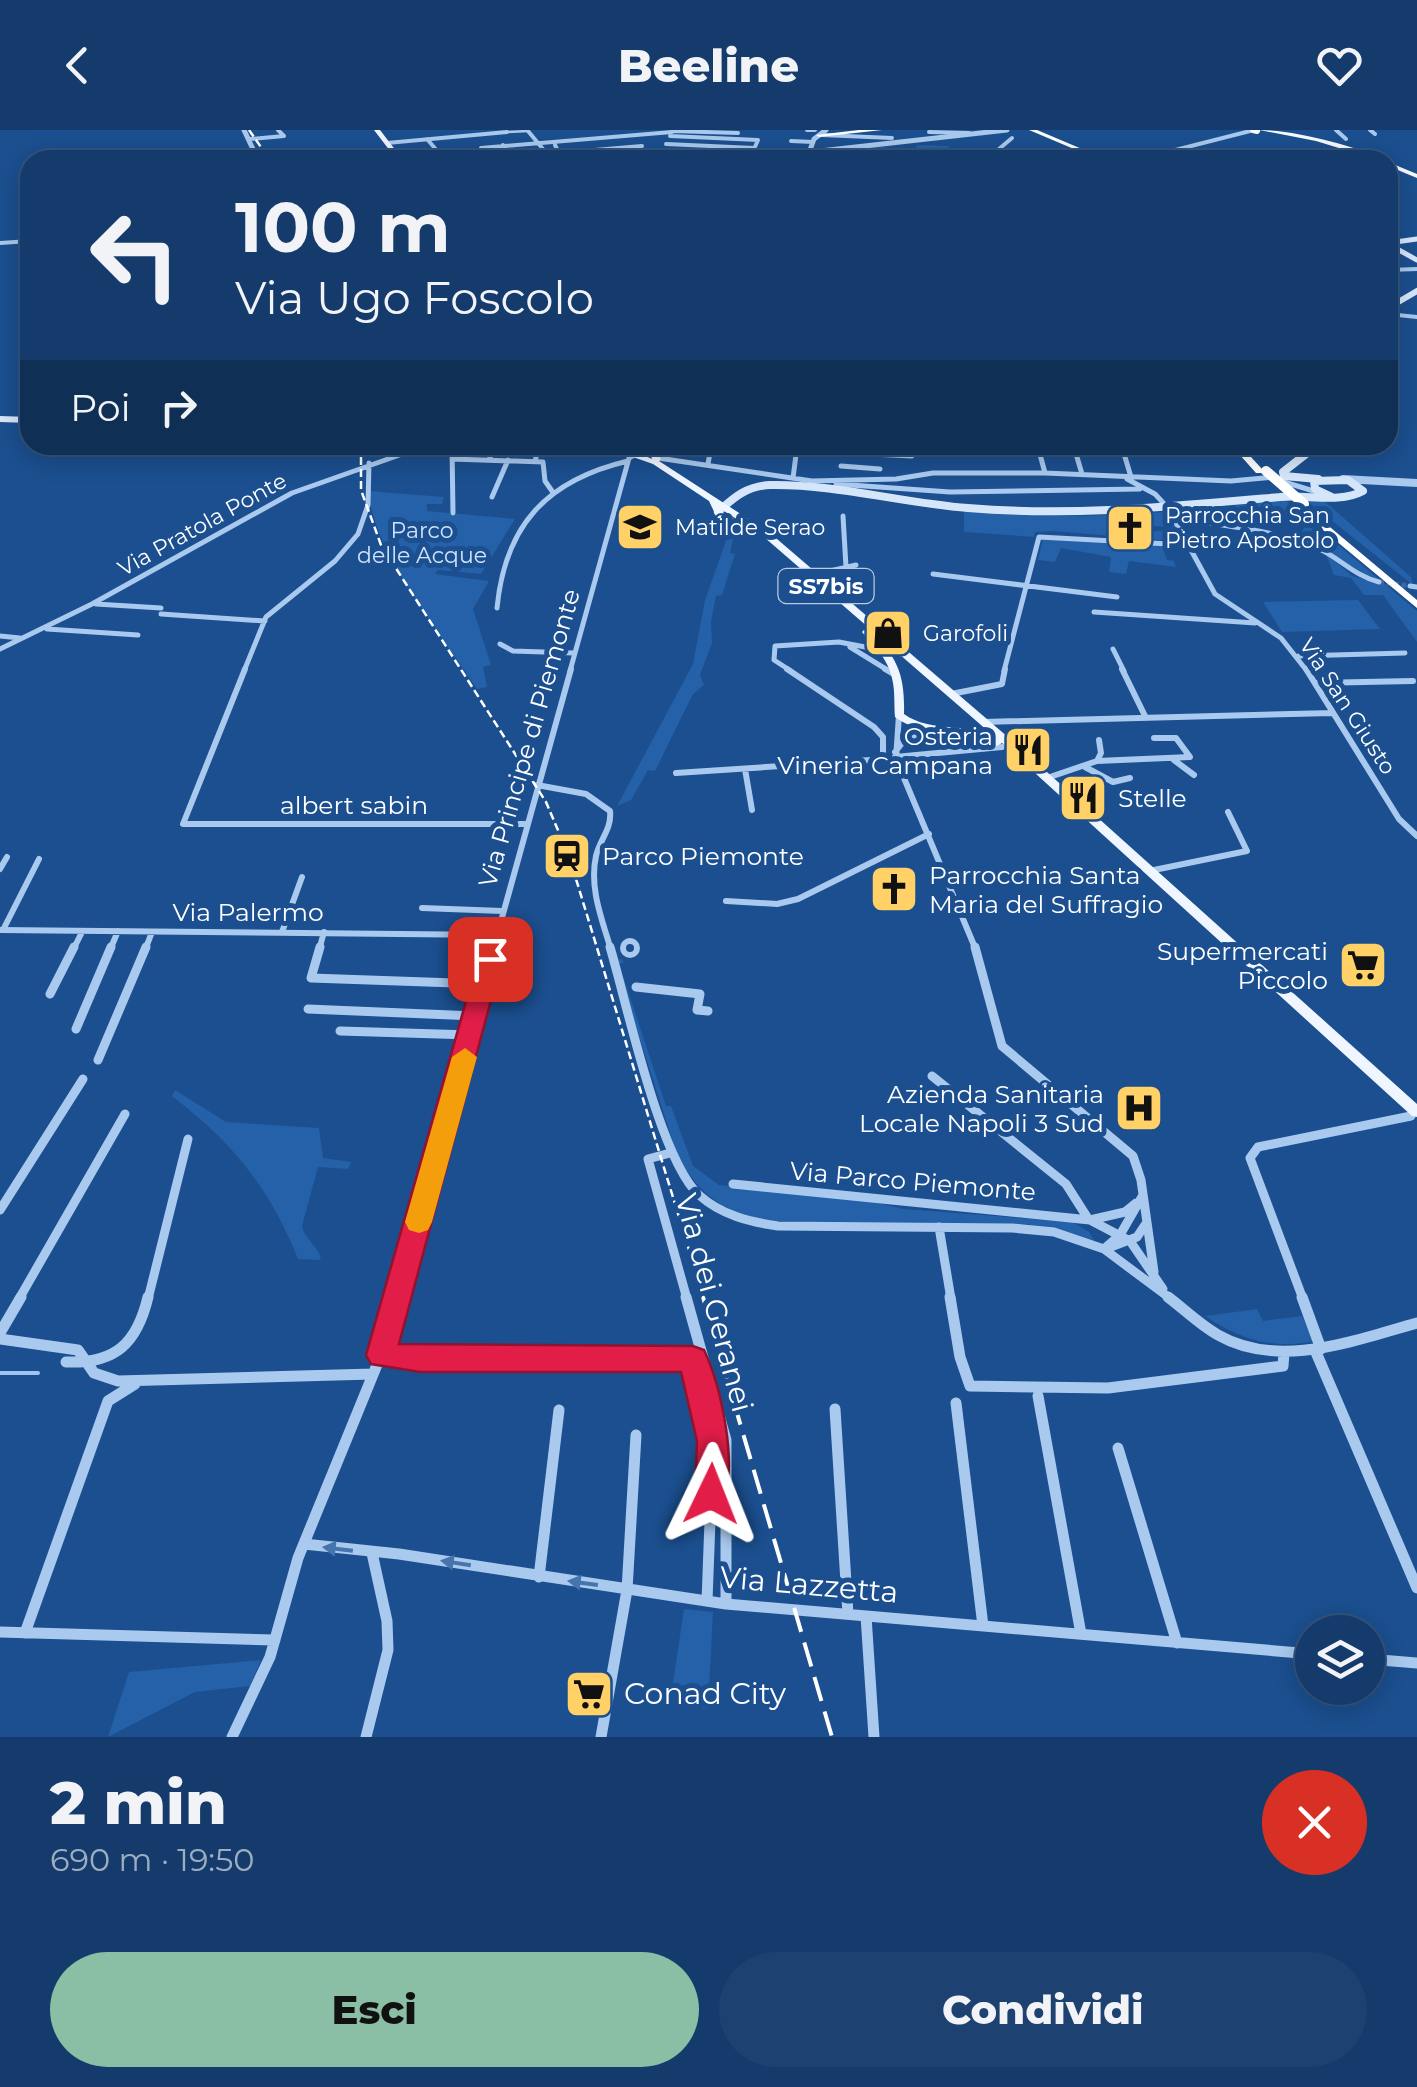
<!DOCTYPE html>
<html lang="it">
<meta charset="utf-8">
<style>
body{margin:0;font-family:Montserrat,sans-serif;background:#1d4271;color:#f1f3f6;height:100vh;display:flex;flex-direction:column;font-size:38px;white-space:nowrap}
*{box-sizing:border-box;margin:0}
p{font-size:32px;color:#9dadc1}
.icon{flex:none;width:55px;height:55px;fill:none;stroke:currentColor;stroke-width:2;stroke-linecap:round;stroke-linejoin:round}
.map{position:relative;height:1607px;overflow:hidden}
.drawer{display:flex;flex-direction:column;background:#143b6b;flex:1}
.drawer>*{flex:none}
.hud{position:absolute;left:20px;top:20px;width:1378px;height:305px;border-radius:30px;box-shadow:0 5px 25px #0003,0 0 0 2px #33557e;background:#143b6b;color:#f1f3f6;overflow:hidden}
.tools{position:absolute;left:1295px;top:1485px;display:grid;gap:20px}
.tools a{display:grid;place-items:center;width:90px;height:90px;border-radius:50%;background:#143b6b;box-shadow:0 5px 25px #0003,0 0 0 2px #33557e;font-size:50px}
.pin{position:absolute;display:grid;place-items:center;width:85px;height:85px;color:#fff;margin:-42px;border-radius:20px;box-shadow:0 5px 15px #0006}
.me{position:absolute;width:110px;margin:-55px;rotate:2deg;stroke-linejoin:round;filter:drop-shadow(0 0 8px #0008)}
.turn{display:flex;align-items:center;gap:35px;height:210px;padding:0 50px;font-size:45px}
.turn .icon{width:130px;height:130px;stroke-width:2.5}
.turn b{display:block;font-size:70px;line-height:85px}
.then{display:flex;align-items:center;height:95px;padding:0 50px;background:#0003;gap:20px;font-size:38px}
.round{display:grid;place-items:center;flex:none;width:105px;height:105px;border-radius:52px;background:#1d4271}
.summary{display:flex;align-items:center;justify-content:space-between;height:170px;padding:0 50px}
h1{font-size:60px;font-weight:800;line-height:75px}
.primary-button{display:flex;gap:20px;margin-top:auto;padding:20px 50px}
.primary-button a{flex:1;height:115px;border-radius:60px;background:#8abfa5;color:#111;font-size:40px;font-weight:800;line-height:115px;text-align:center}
.primary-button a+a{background:#1d4271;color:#f1f3f6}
header{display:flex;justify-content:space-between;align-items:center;height:130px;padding:0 50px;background:#143b6b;font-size:45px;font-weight:800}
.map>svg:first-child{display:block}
</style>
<header><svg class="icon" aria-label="back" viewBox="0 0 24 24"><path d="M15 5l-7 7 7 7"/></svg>Beeline<svg class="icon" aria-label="heart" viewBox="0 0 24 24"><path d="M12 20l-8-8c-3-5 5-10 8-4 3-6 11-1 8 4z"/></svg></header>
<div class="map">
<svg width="1417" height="1607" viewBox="0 0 1417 1607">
<rect width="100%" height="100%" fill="#1b4f8f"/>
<!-- green -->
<path fill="#2461a8" d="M917 15 949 16 945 30H809L811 25 831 21 893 25 895 20 867 18 899 16 881 18 897 20V24L914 25Z
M369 361 444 367 442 374H427V381L515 389 481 444 438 440 435 444 489 451 473 479 491 535 483 537 487 557 477 559C445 510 370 417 369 361Z
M1302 367 1322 369 1411 447 1413 455Z
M1284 369 1381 451 1365 448 1332 424 1277 404 1302 402 1304 397 1293 388 1262 389 1255 398 1188 389 1181 383Z
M964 381 1082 386 1169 382 1178 397C1154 397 1134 394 1111 395L1115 403C1139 405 1155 400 1179 400L1184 412 1053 401 1035 402 1034 407 964 402Z
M736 395 730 423 735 424 722 465 716 466 711 492 712 513 700 545 704 555 693 564 655 641 648 640 631 670 617 676 693 534 705 470 727 408Z
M1043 409 1162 415 1167 430 1174 431 1176 437 1129 431 1126 444 1109 442 1111 427 1061 418 1055 432 1038 430Z
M1325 422 1352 446 1385 454 1417 481V512L1383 465H1364L1351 448 1334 445Z
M1358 470 1380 499 1282 502 1263 472Z
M621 829 624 832 619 834 666 976H671L693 1036 719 1055 871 1071 903 1079 1072 1092 1089 1102 1094 1110 1027 1094 770 1091C723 1081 704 1069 678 1028L615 831Z
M175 960 226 992 319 998 323 1028 351 1032 348 1039 318 1037 302 1096C305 1110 319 1116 321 1130L298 1129C270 1058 232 1012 172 966Z
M1257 1179 1263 1191 1302 1186 1314 1211C1273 1220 1239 1209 1205 1186Z
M684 1479 713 1482 708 1579 670 1573Z
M261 1530 250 1556 195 1562 108 1607 129 1542Z"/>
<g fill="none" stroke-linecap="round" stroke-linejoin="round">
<!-- stream -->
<path stroke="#9cc4f0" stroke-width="4" d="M0 1243H38"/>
<!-- minor-tunnel -->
<path stroke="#3d69a0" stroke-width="5" stroke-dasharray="5 2.5" stroke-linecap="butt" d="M1379 452 1410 456"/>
<!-- pedestrian -->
<path stroke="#a9c9ee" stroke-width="2.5" d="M507 2 528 1"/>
<!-- minor-far4 -->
<path stroke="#a9c9ee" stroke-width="4" d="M807 0H815
M1336 0 1346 9
M1370 0 1375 4
M528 1 552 30
M672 1 738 3
M929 2 969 3
M822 5 892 8
M670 6 758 10 751 26
M250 9 284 6 278 0
M427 9 445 30
M791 11 813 12
M387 13 507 2
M666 14 754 18
M503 15 510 25 528 24
M555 15 559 23 642 16
M481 18 672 2
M335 22H394
M660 25 709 27
M529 30H534
M566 30 648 22
M705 30 809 21
M986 30 1012 8
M1136 30 1254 0
M1388 49H1394
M0 113 30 111
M1388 140 1417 139
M1388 184 1417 187
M452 315V319
M869 315 876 319
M907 315 909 319
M1038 315 1039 319
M1074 315 1075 319
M1121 315 1122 319
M747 318 770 319
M415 319 427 315
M493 319 495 315
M538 319 539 315
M710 319 711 315
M797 319V315"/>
<!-- minor-far3 -->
<path stroke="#a9c9ee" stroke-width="5" d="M452 317 453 383
M872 317 885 324
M1038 317 1045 343
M1074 317 1082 344
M1122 317 1131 347
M747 318 912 326 908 317
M658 328 812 351 896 349 933 343H1045L1231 351 1275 347
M452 329 543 332 545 351 552 361
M489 330 494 317
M535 331 539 317
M708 334 711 317
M841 336 880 339
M793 348 797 317
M1127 349 1155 364 1168 378 1215 464 1281 508 1307 541
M1281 351 1320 363
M836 354 950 362 1140 359
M492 367 508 330
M843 386 846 437
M1176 388C1223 396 1272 399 1317 418 1339 427 1354 446 1379 452
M933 444 1117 467
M813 445 856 435
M1410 456 1417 457
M96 474 161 478
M497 478C505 395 547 350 628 331
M1094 482 1255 493
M161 484 265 491
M47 499 138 505
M0 506 20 508
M500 514 513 521 574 523
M850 517 889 541
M0 519 92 474 292 363 422 317
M1113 519 1124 541
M1298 526 1405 523
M244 541 266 487 335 431 358 404 368 375 369 333
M570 541 629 328 634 325
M791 541 774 530 775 516 839 512 902 524
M1004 541 1039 407 1188 415"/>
<!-- minor-far2 -->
<path stroke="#a9c9ee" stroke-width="6" d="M245 539 183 694H526
M787 539 874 597 883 607V629
M885 539 897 546
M1122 539 1146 588
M1306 539 1399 689 1417 706
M1315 553 1413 551
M951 564 1002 554 1005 539
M899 585 896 629 976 820
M983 592 1333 583
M895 622 907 607 936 601
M895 627 1002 617
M1174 630 1194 645
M1097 631 1190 627 1176 608H1154
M1085 637 1113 652 1130 648
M745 639 752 680
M676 643 886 629
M1047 648 1097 631 1101 623 1099 610
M537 655 586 664 610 681C612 699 600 709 596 726 589 758 602 789 611 820
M0 739 7 727
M1149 741 1247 721 1228 682
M726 771 777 774 798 769 929 704
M422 778 502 781
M0 800 496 805
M3 800 39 729
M282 802 302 747
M623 818a7 7 0 1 1 14 0a7 7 0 1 1-14 0Z
M73 820 82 802
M110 820 118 801
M145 820 152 802
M319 820 324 802
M493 820 571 539"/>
<!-- minor-far1 -->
<path stroke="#a9c9ee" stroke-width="9" d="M320 817 311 848 484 854
M610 817C627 874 660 1030 699 1065 721 1085 750 1092 778 1096L1012 1098 1054 1102 1104 1119 1171 1169
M975 817 1002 916 1133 1026 1141 1050 1154 1142
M636 857 700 864 697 880 708 881
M50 864 74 817
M308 879 475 886
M76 899 111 817
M340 901 471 905
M98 930 146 817
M932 946 1066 1054 1087 1087
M670 1023 648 1029 687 1169
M733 1054 1090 1090 1130 1111 1163 1159
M0 1080 83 949
M1090 1090 1125 1082 1136 1073
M939 1097 951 1169
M1108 1118 1137 1107 1145 1095
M1104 1119 1120 1105 1143 1065
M19 1169 125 984
M148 1169 188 1009
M396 1169 494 817
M1303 1169 1250 1028 1258 1017 1411 986"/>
<!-- minor -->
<path stroke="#a9c9ee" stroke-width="11" d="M686 1167 726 1310V1474
M950 1167 960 1227 970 1256 1108 1258 1283 1236 1284 1223
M1168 1167C1184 1179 1200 1195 1218 1205 1279 1240 1355 1210 1417 1193
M1302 1167 1321 1219
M0 1203 21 1167
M0 1209 78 1220 94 1243 118 1251 373 1244
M1315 1220 1417 1458
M381 1225 420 1229 703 1228
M693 1229 713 1311 707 1471
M66 1232C116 1234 137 1213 148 1167
M1038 1266 1081 1504
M956 1273 983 1496
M835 1279 848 1484
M1118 1318 1177 1513
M304 1414 399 1424 726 1474 1312 1524
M539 1447 559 1280
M866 1486 874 1607
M0 1502 275 1510
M25 1503 108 1271 135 1254
M1368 1529 1417 1533
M232 1607 270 1527 298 1428 381 1225 397 1167
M366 1607 388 1520 387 1491 372 1423
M601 1607 627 1460 636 1305"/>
<!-- tertiary-far1 -->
<path stroke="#a9c9ee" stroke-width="5" d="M244 0 258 30
M810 20 814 9 826 0
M820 21 1007 0"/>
<!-- tertiary -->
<path stroke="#a9c9ee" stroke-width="8" d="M1343 349 1417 353"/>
<!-- secondary-far2 -->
<path stroke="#d6e6fa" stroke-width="5" d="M1388 113 1417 109
M1388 114 1417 130"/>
<!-- secondary-far1 -->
<path stroke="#d6e6fa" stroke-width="6" d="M1388 178 1417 161
M0 289 30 290
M1312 319 1317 315"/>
<!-- secondary -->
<path stroke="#d6e6fa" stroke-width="8" d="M1284 346 1283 342 1315 317
M1284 346 1318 349
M718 382C734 367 747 356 770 355 837 354 902 373 968 378 1073 387 1176 376 1280 367 1307 364 1339 374 1363 361L1348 350 1314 351 1315 359 1332 367"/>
<!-- primary -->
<path fill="#f0f6ff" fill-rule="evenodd" d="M374 0H380L403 30H397Z
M624 315H638L646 318 653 315H660L657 324 661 329 659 331 770 403 1009 608 1417 974V987L1412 986 1002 613 997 616C989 613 983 608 975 606 945 598 923 607 895 587 894 576 895 564 893 553 890 531 876 518 862 502L864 500H870C898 528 905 545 904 584 932 604 967 591 996 608L764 407 749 397 718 390 709 371 653 334 630 326ZM634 319 646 323 650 322 652 329 636 322ZM721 379 738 390 725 386Z"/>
<!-- trunk -->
<path fill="#f8faff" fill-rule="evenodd" d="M1259 0C1297 0 1353 16 1387 30H1378L1316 11Z
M1388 32 1417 44V48L1388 36Z"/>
<!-- motorway -->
<path fill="#fff" fill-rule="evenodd" d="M859 0H882L819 7 816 5Z
M1029 0H1037L1108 30H1100Z
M1231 315H1240L1262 339V343H1256Z
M1294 372H1300L1417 470V478L1294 376Z"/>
<!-- rail-far1 -->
<path stroke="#fff" stroke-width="2.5" stroke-dasharray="8 4" stroke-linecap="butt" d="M249 0 270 30
M361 315V360L381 415 546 672 569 726 704 1169"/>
<!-- rail -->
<path stroke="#fff" stroke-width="4" stroke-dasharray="25 11" stroke-linecap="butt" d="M703 1167 832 1607"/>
<!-- trunk-bridge -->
<path stroke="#f8faff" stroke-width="6" d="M1253 0 1257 1"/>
<!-- motorway-bridge -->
<path stroke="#fff" stroke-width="10" d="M1266 341 1304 374"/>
</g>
<!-- one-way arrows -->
<defs><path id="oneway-solid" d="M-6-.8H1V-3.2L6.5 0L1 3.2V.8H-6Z" transform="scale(2.5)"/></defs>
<g fill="#4674ac">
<use href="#oneway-solid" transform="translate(338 1419) rotate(-173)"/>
<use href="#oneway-solid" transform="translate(456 1433) rotate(-171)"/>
<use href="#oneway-solid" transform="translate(583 1453) rotate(-172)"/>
</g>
<!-- route -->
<path fill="#e11d48" stroke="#92132f" stroke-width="2.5" d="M490 822 502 829 399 1214 693 1216 704 1220C721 1256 739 1337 722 1375L711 1379 699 1375 695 1364 697 1311 681 1242H420L371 1234 366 1225 478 829Z"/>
<!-- slow -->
<path fill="#f59e0b" d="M465 918 477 927 432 1092 428 1100 419 1103 409 1100 405 1092 452 927Z"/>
<!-- icons -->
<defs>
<g id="school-square" transform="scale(2.5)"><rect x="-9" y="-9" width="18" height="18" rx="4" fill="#ffd166" stroke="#1b4f8f"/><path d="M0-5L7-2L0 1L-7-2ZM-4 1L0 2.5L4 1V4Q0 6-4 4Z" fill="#111"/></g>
<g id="church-square" transform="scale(2.5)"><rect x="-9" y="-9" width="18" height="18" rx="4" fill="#ffd166" stroke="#1b4f8f"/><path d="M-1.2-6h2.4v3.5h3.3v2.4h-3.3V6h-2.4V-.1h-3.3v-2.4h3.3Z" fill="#111"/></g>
<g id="shop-square" transform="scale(2.5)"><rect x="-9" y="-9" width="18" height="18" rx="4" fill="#ffd166" stroke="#1b4f8f"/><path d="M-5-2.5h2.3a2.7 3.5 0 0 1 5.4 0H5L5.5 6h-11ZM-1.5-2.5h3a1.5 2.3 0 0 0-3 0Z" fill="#111"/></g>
<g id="restaurant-square" transform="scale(2.5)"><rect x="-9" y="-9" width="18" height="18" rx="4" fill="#ffd166" stroke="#1b4f8f"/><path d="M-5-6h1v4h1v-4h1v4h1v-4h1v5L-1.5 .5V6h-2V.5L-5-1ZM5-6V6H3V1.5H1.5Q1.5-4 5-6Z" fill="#111"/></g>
<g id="station-square" transform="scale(2.5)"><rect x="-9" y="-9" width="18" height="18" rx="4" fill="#ffd166" stroke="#1b4f8f"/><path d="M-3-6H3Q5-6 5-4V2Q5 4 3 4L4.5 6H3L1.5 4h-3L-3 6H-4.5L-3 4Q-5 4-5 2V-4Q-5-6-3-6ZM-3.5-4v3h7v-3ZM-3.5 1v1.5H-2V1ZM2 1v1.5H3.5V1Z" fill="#111"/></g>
<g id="supermarket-square" transform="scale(2.5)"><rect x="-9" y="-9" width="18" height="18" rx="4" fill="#ffd166" stroke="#1b4f8f"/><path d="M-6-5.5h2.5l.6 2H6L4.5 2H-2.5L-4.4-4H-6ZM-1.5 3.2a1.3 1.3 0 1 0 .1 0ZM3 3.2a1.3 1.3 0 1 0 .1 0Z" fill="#111"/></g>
<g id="hospital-square" transform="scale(2.5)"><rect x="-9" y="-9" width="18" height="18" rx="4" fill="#ffd166" stroke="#1b4f8f"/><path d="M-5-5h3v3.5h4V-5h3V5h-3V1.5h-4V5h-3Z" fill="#111"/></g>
</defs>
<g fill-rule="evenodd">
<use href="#school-square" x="640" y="397"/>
<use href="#church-square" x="1130" y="398"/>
<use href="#shop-square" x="888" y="503"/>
<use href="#restaurant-square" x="1028" y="620"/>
<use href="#restaurant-square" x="1083" y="668"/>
<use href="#station-square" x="567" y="726"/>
<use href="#church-square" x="894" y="759"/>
<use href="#supermarket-square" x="1363" y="835"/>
<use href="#hospital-square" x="1139" y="978"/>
<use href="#supermarket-square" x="589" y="1564"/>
</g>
<g text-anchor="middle" stroke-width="10" stroke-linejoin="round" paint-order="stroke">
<!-- far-poi labels -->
<g font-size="22" fill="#fff" stroke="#1b4f8f" text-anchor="start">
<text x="1165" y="393">Parrocchia San<tspan x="1165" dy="25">Pietro Apostolo</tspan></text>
<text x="675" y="405">Matilde Serao</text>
<text x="923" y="511">Garofoli</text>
</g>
<!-- far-street labels -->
<g font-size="22" fill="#fff" stroke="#1b4f8f">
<text transform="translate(202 394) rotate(-29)" y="8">Via Pratola Ponte</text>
<text transform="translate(1348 576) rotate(57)" y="8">Via San Giusto</text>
</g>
<!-- far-park labels -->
<g font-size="22" fill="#cfe3fa" stroke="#1b4f8f">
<text x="422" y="408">Parco<tspan x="422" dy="25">delle Acque</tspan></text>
</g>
<!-- shield labels -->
<rect fill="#1b4f8f" stroke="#bbcadd" stroke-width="2.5" x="778.5" y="439" width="95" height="34" rx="8"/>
<g font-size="22" font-weight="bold" fill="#fff">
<text x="826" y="464">SS7bis</text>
</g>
<!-- poi labels -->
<g font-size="25" fill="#fff" stroke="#1b4f8f" text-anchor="end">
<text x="993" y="615">Osteria<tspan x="993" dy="29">Vineria Campana</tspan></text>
<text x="1118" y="677" text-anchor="start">Stelle</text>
<text x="602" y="735" text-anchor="start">Parco Piemonte</text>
<text x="929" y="754" text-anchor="start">Parrocchia Santa<tspan x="929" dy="29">Maria del Suffragio</tspan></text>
<text x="1328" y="830">Supermercati<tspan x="1328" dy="29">Piccolo</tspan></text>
<text x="1104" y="973">Azienda Sanitaria<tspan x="1104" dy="29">Locale Napoli 3 Sud</tspan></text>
</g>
<!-- street labels -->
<g font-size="25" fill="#fff" stroke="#1b4f8f">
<text transform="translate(529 608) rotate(-74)" y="9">Via Principe di Piemonte</text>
<text x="354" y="684">albert sabin</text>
<text x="248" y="791">Via Palermo</text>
<text transform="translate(913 1051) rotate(5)" y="9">Via Parco Piemonte</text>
</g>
<!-- near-street labels -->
<g font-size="30" fill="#fff" stroke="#1b4f8f">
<text transform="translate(714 1173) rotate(75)" y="10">Via dei Geranei</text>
<text transform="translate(809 1455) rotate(5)" y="10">Via Lazzetta</text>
</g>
<!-- near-poi labels -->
<g font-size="30" fill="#fff" stroke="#1b4f8f" text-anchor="start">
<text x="624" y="1574">Conad City</text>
</g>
</g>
</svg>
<div class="tools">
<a><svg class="icon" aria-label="layers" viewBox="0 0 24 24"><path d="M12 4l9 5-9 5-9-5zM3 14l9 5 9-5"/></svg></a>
</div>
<div class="pin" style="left:490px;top:829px;background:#d93025"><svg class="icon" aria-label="arrive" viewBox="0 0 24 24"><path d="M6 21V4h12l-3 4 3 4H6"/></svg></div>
<svg class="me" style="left:711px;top:1364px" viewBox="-20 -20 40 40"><path d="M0-17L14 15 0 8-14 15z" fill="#e11d48" stroke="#fff" stroke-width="4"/></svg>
<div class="hud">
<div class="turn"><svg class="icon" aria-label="left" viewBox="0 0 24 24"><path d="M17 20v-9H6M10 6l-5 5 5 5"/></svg><div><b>100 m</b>Via Ugo Foscolo</div></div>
<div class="then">Poi<svg class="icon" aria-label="right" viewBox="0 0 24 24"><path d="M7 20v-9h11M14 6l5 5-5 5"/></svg></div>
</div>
</div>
<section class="drawer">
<div class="summary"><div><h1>2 min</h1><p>690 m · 19:50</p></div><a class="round" style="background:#d93025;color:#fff"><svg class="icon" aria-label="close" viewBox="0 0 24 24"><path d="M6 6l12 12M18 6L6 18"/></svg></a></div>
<div class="primary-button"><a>Esci</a><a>Condividi</a></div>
</section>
